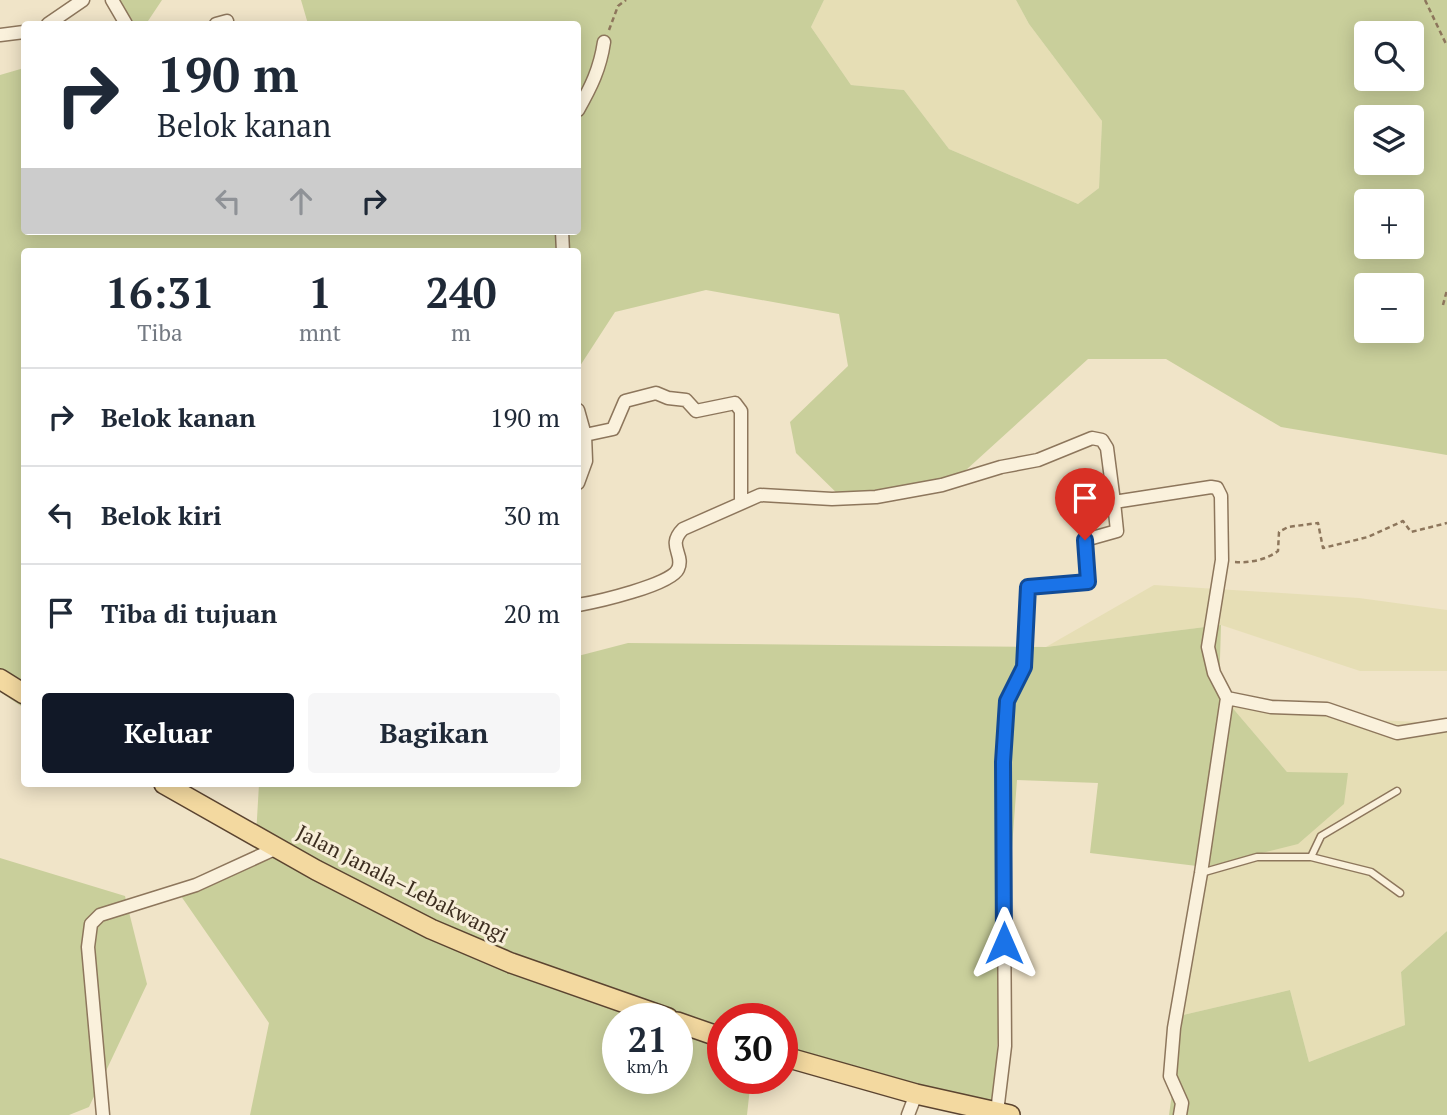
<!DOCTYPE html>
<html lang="id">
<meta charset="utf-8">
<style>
body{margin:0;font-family:"PT Serif",serif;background:#f6f6f7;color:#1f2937;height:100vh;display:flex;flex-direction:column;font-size:26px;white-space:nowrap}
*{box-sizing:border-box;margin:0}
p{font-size:23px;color:#747a83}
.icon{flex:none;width:38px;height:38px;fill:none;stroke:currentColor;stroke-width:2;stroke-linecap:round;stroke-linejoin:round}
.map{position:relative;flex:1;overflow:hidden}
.details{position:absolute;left:21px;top:248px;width:560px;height:539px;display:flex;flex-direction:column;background:#fff;border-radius:7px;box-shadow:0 4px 18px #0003}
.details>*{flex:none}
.guide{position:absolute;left:21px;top:21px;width:560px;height:214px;border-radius:7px;box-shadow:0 4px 18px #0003;background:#fff;color:#1f2937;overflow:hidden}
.fabs{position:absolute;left:1354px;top:21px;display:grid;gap:14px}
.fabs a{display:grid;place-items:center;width:70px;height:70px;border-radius:7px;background:#fff;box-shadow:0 4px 18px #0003;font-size:35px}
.speed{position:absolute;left:602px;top:1003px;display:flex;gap:14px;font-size:35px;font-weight:700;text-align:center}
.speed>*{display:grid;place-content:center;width:91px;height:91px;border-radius:50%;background:#fff;box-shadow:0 4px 18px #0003;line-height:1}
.speed small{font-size:18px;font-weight:400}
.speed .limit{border:10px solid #d22;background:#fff;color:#111}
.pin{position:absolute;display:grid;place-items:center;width:60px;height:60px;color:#fff;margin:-72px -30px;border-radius:50% 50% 50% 0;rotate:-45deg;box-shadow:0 0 7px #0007}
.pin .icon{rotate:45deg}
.me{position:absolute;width:77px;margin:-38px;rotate:0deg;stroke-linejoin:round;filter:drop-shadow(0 0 5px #0008)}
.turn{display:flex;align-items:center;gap:24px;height:147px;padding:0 21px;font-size:32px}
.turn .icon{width:91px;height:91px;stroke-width:2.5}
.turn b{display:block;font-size:49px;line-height:60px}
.lanes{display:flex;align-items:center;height:66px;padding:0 21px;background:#0003;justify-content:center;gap:35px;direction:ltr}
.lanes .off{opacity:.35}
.eta{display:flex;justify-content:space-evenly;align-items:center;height:119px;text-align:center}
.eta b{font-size:42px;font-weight:600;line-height:49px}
.primary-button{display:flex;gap:14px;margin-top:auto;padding:14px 21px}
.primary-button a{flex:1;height:80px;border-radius:7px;background:#111827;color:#fff;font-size:28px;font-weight:600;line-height:80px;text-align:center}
.primary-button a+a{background:#f6f6f7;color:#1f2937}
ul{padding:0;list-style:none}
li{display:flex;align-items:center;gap:21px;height:98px;padding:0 21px;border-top:2px solid #e0e1e3}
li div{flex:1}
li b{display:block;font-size:26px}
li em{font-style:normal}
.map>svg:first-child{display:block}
</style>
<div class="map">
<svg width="1447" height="1115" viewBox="0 0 1447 1115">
<rect width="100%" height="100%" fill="#f0e4c8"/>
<!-- farmland -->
<path fill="#e6deb5" d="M824 0H1016L1029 24 1102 121 1099 188 1078 204 949 149 904 90 851 85 811 27Z
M1154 585 1359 598 1447 610V671H1360L1221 625 1046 647Z
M1219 692 1356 719 1440 723 1447 722V931L1401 972 1405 1025 1309 1062 1290 990 1183 1015 1205 867 1348 774 1287 772Z"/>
<!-- green -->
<path fill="#c9cf9b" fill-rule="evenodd" d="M117 0H162L146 24H135Z
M301 0H824L811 27 851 85 904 90 949 149 1078 204 1099 188 1102 121 1029 24 1016 0H1447V455L1281 427 1166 359H1088L955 480 849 505 796 453 790 422 848 366 839 314 706 290 615 312 578 369V252H24V708L0 692V75L24 68V231H578V24H308ZM1367 33H1412V79H1367ZM1367 117H1412V163H1367ZM1367 201H1412V247H1367ZM1367 285H1412V331H1367Z
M1221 625 1219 692 1287 772 1348 773 1344 804 1298 844 1205 867 1090 853 1098 783 1017 780 993 1105 782 1063V1018H723V1078H751L747 1115H250L269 1023 174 886 255 853 259 784H578V656L628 643 1046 647ZM618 1018H677V1078H618Z
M0 858 125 896 147 984 89 1107 69 1115H0Z
M1447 931V1115H1169L1183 1015 1290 990 1309 1062 1405 1025 1401 972Z"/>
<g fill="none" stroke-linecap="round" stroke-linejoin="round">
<!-- lane casing -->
<g stroke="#8d765c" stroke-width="9">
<path id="lane" d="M1311 857 1321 836 1397 791
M1201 873 1257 857H1311L1371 872 1400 893"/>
</g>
<!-- street casing -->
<g stroke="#8d765c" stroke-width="15">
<path id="street" d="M112 0 126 24
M48 24 83 0
M216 24 227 21
M0 35 24 32
M578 110C591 87 600 69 604 42
M562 231 563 252
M578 410 585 435 586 461 578 483
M585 435 613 429 625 401 656 393 668 398 686 400 696 411 735 403 741 411V503
M578 605C596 602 671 585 678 569 685 554 666 546 683 529L760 495 832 499 876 497 942 485 1001 467 1038 460 1092 438 1102 440 1107 448 1114 502 1211 487 1217 488 1221 496 1222 560 1208 647 1214 673 1227 698 1201 873 1174 1028 1170 1076 1182 1103 1180 1115
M1227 698 1271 707 1327 709 1397 733 1447 725
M997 1112 1005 1046 1003 762 1007 701 1024 667 1028 587 1088 582 1085 540 1117 531 1114 502
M103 1115 88 947 91 924 100 915 196 885 279 847
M908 1115 916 1094"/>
</g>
<!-- primary casing -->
<g stroke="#5b4430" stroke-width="22">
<path id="primary" d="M0 679 24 694
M164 784 316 870 431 929 511 963 668 1018
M677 1022 723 1038
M782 1056 916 1094 1010 1115"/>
</g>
<!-- path -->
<path stroke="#8d765c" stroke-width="2.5" stroke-dasharray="5 3.5" stroke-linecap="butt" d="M1425 0 1447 46
M609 30 618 6 626 0
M1443 305 1447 290
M1235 562C1250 563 1266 560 1278 551L1279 532 1288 527 1318 523 1323 548 1368 537 1403 521 1411 532 1447 523"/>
<!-- lane -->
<use href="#lane" stroke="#faf1dc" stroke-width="6"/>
<!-- street -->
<use href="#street" stroke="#faf1dc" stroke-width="12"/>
<!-- primary -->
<use href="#primary" stroke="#f3d9a0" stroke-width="19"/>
</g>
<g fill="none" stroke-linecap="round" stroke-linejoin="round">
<!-- route casing -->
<g stroke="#114b97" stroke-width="18">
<path id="route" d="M1004 943 1003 762 1007 701 1024 667 1028 587 1088 582 1085 540"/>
</g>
<!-- route -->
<use href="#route" stroke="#1a73e8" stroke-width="12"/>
</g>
<g text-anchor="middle" stroke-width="6" stroke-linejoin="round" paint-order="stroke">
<!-- street labels -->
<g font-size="21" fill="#3d2e20" stroke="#f7eed8">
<text transform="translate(402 884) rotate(27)" y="7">Jalan Janala–Lebakwangi</text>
</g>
</g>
</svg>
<div class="fabs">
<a><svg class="icon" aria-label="search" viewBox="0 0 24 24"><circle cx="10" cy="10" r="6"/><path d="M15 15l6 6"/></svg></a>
<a><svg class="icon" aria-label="layers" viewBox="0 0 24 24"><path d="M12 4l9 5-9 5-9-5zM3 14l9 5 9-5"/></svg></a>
<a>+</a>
<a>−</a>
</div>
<div class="speed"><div>21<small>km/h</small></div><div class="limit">30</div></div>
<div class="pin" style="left:1085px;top:540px;background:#d93025"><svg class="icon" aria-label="arrive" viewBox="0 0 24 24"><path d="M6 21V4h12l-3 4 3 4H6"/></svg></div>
<svg class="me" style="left:1004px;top:943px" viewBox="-20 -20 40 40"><path d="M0-17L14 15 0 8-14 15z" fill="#1a73e8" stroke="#fff" stroke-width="4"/></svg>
<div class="guide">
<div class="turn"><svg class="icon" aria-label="right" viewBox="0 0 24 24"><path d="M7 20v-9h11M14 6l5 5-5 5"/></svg><div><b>190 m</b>Belok kanan</div></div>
<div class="lanes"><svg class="icon off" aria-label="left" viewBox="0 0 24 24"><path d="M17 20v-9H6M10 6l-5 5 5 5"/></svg><svg class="icon off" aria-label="ahead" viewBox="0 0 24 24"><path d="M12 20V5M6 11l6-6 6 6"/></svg><svg class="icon" aria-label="right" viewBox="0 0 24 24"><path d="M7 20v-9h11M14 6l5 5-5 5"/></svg></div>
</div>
<section class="details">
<div class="eta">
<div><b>16:31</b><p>Tiba</p></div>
<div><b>1</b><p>mnt</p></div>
<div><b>240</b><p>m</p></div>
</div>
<ul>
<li><svg class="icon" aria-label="right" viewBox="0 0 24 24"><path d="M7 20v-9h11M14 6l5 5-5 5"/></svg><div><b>Belok kanan</b></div><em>190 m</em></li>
<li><svg class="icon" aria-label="left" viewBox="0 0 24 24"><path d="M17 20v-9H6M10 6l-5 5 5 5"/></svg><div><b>Belok kiri</b></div><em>30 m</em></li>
<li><svg class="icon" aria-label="arrive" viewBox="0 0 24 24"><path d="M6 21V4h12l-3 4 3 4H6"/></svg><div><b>Tiba di tujuan</b></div><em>20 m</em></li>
</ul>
<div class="primary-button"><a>Keluar</a><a>Bagikan</a></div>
</section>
</div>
